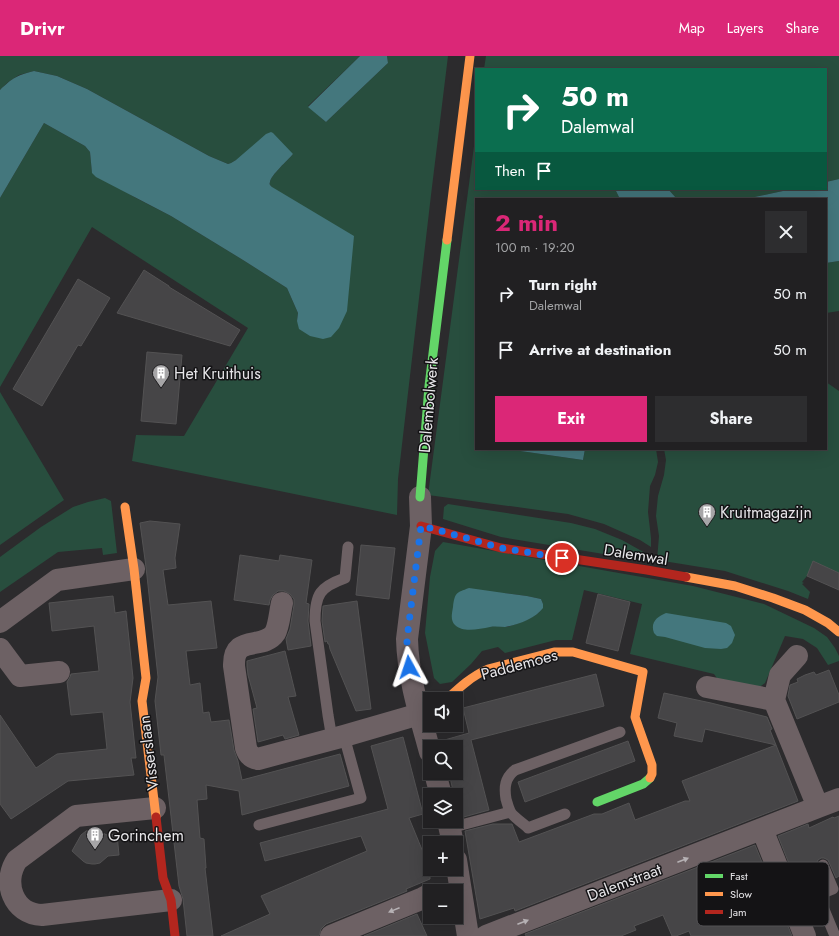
<!DOCTYPE html>
<meta charset="utf-8">
<style>
body{margin:0;font-family:Jost,sans-serif;background:#2d2d2f;color:#f1f3f6;height:100vh;display:flex;flex-direction:column;font-size:15px;white-space:nowrap}
*{box-sizing:border-box;margin:0}
p{font-size:13px;color:#a2a3a5}
.icon{flex:none;width:22px;height:22px;fill:none;stroke:currentColor;stroke-width:2;stroke-linecap:round;stroke-linejoin:round}
.map{position:relative;flex:1;overflow:hidden}
.details{position:absolute;left:475px;top:142px;width:352px;height:252px;display:flex;flex-direction:column;background:#212022;border-radius:0px;box-shadow:0 4px 16px #0002,0 0 0 1px #3e3e40}
.details>*{flex:none}
.hud{position:absolute;left:475px;top:12px;width:352px;height:122px;border-radius:0px;box-shadow:0 4px 16px #0002,0 0 0 1px #3e3e40;background:#0b6e4f;color:#fff;overflow:hidden}
.tools{position:absolute;left:423px;top:636px;display:grid;gap:8px}
.tools a{display:grid;place-items:center;width:40px;height:40px;border-radius:0px;background:#212022;box-shadow:0 4px 16px #0002,0 0 0 1px #3e3e40;font-size:20px}
.pin{position:absolute;display:grid;place-items:center;width:34px;height:34px;color:#fff;margin:-17px;border:2px solid #fff;border-radius:50%;box-shadow:0 1px 4px #0007}
.me{position:absolute;width:44px;margin:-22px;rotate:355deg;stroke-linejoin:round;filter:drop-shadow(0 0 3px #0008)}
.turn{display:flex;align-items:center;gap:14px;height:84px;padding:0 20px;font-size:18px}
.turn .icon{width:52px;height:52px;stroke-width:2.5}
.turn b{display:block;font-size:28px;line-height:34px}
.then{display:flex;align-items:center;height:38px;padding:0 20px;background:#0003;gap:8px;font-size:15px}
.round{display:grid;place-items:center;flex:none;width:42px;height:42px;border-radius:0px;background:#2d2d2f}
.head{display:flex;align-items:center;justify-content:space-between;height:68px;padding:0 20px}
h1{font-size:24px;font-weight:700;line-height:30px;color:#db2777}
.action{display:flex;gap:8px;margin-top:auto;padding:8px 20px}
.action a{flex:1;height:46px;border-radius:0px;background:#db2777;color:#fff;font-size:16px;font-weight:700;line-height:46px;text-align:center}
.action a+a{background:#2d2d2f;color:#f1f3f6}
ul{padding:0;list-style:none}
li{display:flex;align-items:center;gap:12px;height:56px;padding:0 20px}
li div{flex:1}
li b{display:block;font-size:15px}
li em{font-style:normal}
header{display:flex;align-items:center;gap:24px;box-sizing:border-box;height:56px;padding:0 20px;background:#db2777;color:#fff}
header strong{font-size:19px}
nav{display:flex;gap:22px;margin-inline-start:auto;font-size:14px}
.map>svg:first-child{display:block}
</style>
<header>
<strong>Drivr</strong>
<nav><a>Map</a><a>Layers</a><a>Share</a></nav>
</header>
<div class="map">
<svg width="839" height="880" viewBox="0 0 839 880">
<rect width="100%" height="100%" fill="#2c2b2d"/>
<!-- green -->
<path fill="#284e3e" fill-rule="evenodd" d="M0 0H360L308 50 326 66 388 7 387 0H448L431 139 398 423 397 459 132 405 136 379 184 380 248 272 92 171 0 331V142L44 67 85 90 90 96 92 116 136 142 171 160 243 204 287 232 298 257 297 265 310 280 272 131C270 129 269 129 270 126 271 119 288 104 293 98L236 104 231 107 228 108 209 100 87 33 57 20 34 15 19 19 7 27 0 34Z
M486 0H839V123L826 126V13H484Z
M476 75V133H615L620 143H476V393H507L583 404 585 393H656L658 406 655 419 650 430 648 456 651 482V491L640 484 604 468 568 458 428 439Z
M668 133H792L745 143H677Z
M839 205V255L826 257V207Z
M826 326 839 335V517L813 506 807 520 802 526 804 527 802 528 810 536 808 543 788 535 725 515 657 504 659 480 656 460 658 440 664 419 666 404 664 393H826Z
M0 336 64 444 0 489Z
M105 442 111 445 117 497 103 499 102 492 58 496 0 536V501L41 471 73 451 88 446Z
M448 448 571 467 595 473 622 484 647 498 646 505 501 481 443 463 444 451Z
M443 486 693 530 764 548 814 572 827 581 835 592 839 600V605L828 609 817 592 803 583 785 580 765 627 754 635 721 628 714 618 630 598 642 548 584 534 572 584H556L505 597 498 591 482 595 471 608 452 626 440 628 434 622 425 577 430 521 435 495ZM504 537 527 540 541 543C542 546 544 549 542 552 539 561 515 569 507 571 503 571 500 570 497 570 489 570 480 572 472 573Z"/>
<!-- water -->
<path fill="#44777d" d="M360 0H387L388 7 326 66 308 51Z
M34 15 57 20 87 33 209 100 228 108 231 107 236 104 266 78 271 76 273 77 293 98C288 104 271 119 270 126 269 129 270 129 272 131L354 180 347 255 339 272 331 281 323 283 310 280 299 273 297 265 298 257 287 232 243 204 171 160 96 121 92 117 90 96 85 90 44 67 0 142V34C12 22 18 19 34 15Z
M839 123V205L826 207V143H745L792 133H826V126Z
M615 133H668L677 143H620Z
M507 393H585L583 404Z
M469 532 504 537 527 540 541 543 543 548V552C536 562 518 569 505 571 500 571 495 570 490 571 479 573 463 577 455 569 450 564 452 557 453 551 455 536 456 537 469 532Z
M666 557 726 567 731 570 735 579 732 587 727 592 721 593 705 592 665 581 657 580 654 577C650 566 657 561 666 557Z"/>
<!-- building -->
<path fill="#464547" stroke="#535253" d="M144 214 169 230V231L240 274 230 290 117 257Z
M78 223 110 242 81 290 78 289 42 350 13 333Z
M147 296 182 299 176 368 141 365Z
M150 465 180 468 175 502 176 512 163 514 168 549 211 545 217 592 186 595 190 629 200 627 203 657 209 656 211 666 229 664 234 694 238 705 242 724 340 698 349 730 242 759 239 735 206 729 207 743 197 744 200 782 204 783 206 812H205L213 880H187L183 843 179 830 165 708 164 699H161L155 645 158 621 146 511 140 467Z
M361 489 395 492 389 543 356 539Z
M240 499 279 505 280 499 312 504 306 547 309 548 308 565 311 590 288 594 286 583 290 573 294 549V543L290 538 284 535H278L273 539 270 544 269 549 234 544Z
M813 505 839 517V534L807 520Z
M598 538 630 546 618 595 586 587Z
M113 540 115 557 126 555 133 622 130 646 136 702H131L134 719 68 725 11 763 0 748V659L36 712 57 698 107 693 103 656 71 659 67 626 70 621 71 618 99 615 94 570 52 575 49 547Z
M357 545 371 653 356 655 330 593 329 588H328L327 585 325 586 322 565 323 550Z
M285 595 296 640 288 641 299 679 285 683 283 679 258 686 253 653 257 652 248 619 247 610V605Z
M829 614 839 639V646L797 663 788 640 790 629 798 626 797 623 805 619 814 616 816 619Z
M596 618 604 650 471 684 489 754 460 762 456 746V739H454L449 717H456V691H442L441 685 469 677 463 652Z
M664 637 711 647 767 661 772 673 770 674 776 689 705 673 702 686 674 680 677 667 658 662Z
M403 681 423 758 409 762 423 796 430 793V823L406 833 407 835 326 868 321 873 319 880H221L270 858 261 840 367 795 361 780 265 805 260 787 388 753 371 690Z
M628 685 635 705 525 746 518 726Z
M776 689 798 745 515 855 514 852 480 863 465 775 493 768H512L519 786 594 758H602L629 747 635 764 685 745H690L682 725Z
M839 760V820L836 822 828 804 824 802H821L818 804 816 808 823 827 800 835 778 780 808 768 809 772 833 761 834 762Z
M92 774 98 775 107 779 117 778 119 799 108 800 100 807 95 808H92L86 807 83 805 72 795 81 779 86 775Z
M755 789 792 880H691L689 875 676 880H672L663 859 634 870 636 874 621 880H526L525 878Z
M417 858 427 880H364Z"/>
<g fill="none" stroke-linecap="round" stroke-linejoin="round">
<!-- lane -->
<path stroke="#6d6164" stroke-width="11" d="M332 683 328 659 315 565C315 538 320 531 345 522L348 491
M565 758 528 772C524 768 512 760 510 755 508 751 507 746 506 743 504 731 505 722 515 714L620 676
M259 769 361 742 344 680
M450 772 510 756
M823 809 833 833 818 839 835 880"/>
<!-- street -->
<path stroke="#6d6164" stroke-width="22" d="M420 441 421 470 407 583C408 622 420 659 430 696
M282 547C280 555 279 570 275 577 263 595 233 577 234 610L246 692C248 698 251 702 258 703L344 680 430 655
M0 566 57 524 134 513
M0 593 20 620 59 616
M797 600 780 619 774 644 818 751 839 743
M707 631 774 644
M435 717 441 739
M155 752 76 760 17 804C2 826 13 858 42 859L171 844
M448 765 453 787
M762 773 805 880
M456 804 468 880
M331 880 421 843 430 838
M486 880 818 751"/>
<!-- fast -->
<path stroke="#63d668" stroke-width="9" d="M420 441 429 330 447 184
M597 746 643 728 650 722"/>
<!-- slow -->
<path stroke="#ff974d" stroke-width="9" d="M447 184 470 0
M125 451 134 513 146 622 142 645 156 761
M686 521 735 530 773 542 805 554 828 567 839 576
M447 643C460 631 472 620 488 613L554 596H573L643 616 635 661 652 709V718L650 722"/>
<!-- jam -->
<path stroke="#b3261e" stroke-width="9" d="M421 470 501 492 647 514 686 521
M156 761 163 822 171 844 175 880"/>
</g>
<!-- one-way arrows -->
<defs><path id="oneway-solid" d="M-6-.8H1V-3.2L6.5 0L1 3.2V.8H-6Z"/></defs>
<g fill="#b6b1b4">
<use href="#oneway-solid" transform="translate(683 804) rotate(-21)"/>
<use href="#oneway-solid" transform="translate(394 854) rotate(158)"/>
<use href="#oneway-solid" transform="translate(523 866) rotate(-21)"/>
</g>
<g fill="none" stroke-linecap="round" stroke-linejoin="round">
<!-- route -->
<path stroke="#1a73e8" stroke-width="7" stroke-dasharray="0 12.6" d="M409 611 407 598V583L421 470 438 474 501 492 562 502"/>
</g>
<!-- icons -->
<defs>
<g id="building-pin" transform="scale(0.9)"><path d="M0 17L-7.5 6A9.5 9.5 0 1 1 7.5 6Z" fill="#a6a5a7" stroke="#141315"/><path d="M-4-6H4V6H1V3H-1V6H-4ZM-2.5-4.3h1.7v1.8h-1.7ZM.8-4.3h1.7v1.8H.8ZM-2.5-1h1.7V.8h-1.7ZM.8-1h1.7V.8H.8Z" fill="#fff"/></g>
</defs>
<g fill-rule="evenodd">
<use href="#building-pin" x="161" y="317"/>
<use href="#building-pin" x="707" y="456"/>
<use href="#building-pin" x="95" y="779"/>
</g>
<g text-anchor="middle" stroke-width="3" stroke-linejoin="round" paint-order="stroke">
<!-- poi labels -->
<g font-size="16" fill="#e7e6e9" stroke="#141315" text-anchor="start">
<text x="174" y="323">Het Kruithuis</text>
<text x="720" y="462">Kruitmagazijn</text>
<text x="108" y="785">Gorinchem</text>
</g>
<!-- street labels -->
<g font-size="16" fill="#e7e6e9" stroke="#141315">
<text transform="translate(428 349) rotate(-85)" y="6">Dalembolwerk</text>
<text transform="translate(636 498) rotate(9)" y="6">Dalemwal</text>
<text transform="translate(519 608) rotate(-15)" y="6">Paddemoes</text>
<text transform="translate(148 697) rotate(-97)" y="6">Visserslaan</text>
<text transform="translate(624 826) rotate(-21)" y="6">Dalemstraat</text>
</g>
</g>
<!-- legend -->
<rect x="697" y="806" width="132" height="64" rx="6" fill="#141315" stroke="#535255" stroke-width="1"/>
<rect x="705" y="818" width="18" height="4" fill="#63d668"/>
<rect x="705" y="836" width="18" height="4" fill="#ff974d"/>
<rect x="705" y="854" width="18" height="4" fill="#b3261e"/>
<g font-size="11" fill="#e7e6e9">
<text x="730" y="824">Fast</text>
<text x="730" y="842">Slow</text>
<text x="730" y="860">Jam</text>
</g>
</svg>
<div class="tools">
<a><svg class="icon" aria-label="sound" viewBox="0 0 24 24"><path d="M4 9h4l5-4v14l-5-4H4zM17 9q2 3 0 6"/></svg></a>
<a><svg class="icon" aria-label="search" viewBox="0 0 24 24"><circle cx="10" cy="10" r="6"/><path d="M15 15l6 6"/></svg></a>
<a><svg class="icon" aria-label="layers" viewBox="0 0 24 24"><path d="M12 4l9 5-9 5-9-5zM3 14l9 5 9-5"/></svg></a>
<a>+</a>
<a>−</a>
</div>
<div class="pin" style="left:562px;top:502px;background:#d93025"><svg class="icon" aria-label="arrive" viewBox="0 0 24 24"><path d="M6 21V4h12l-3 4 3 4H6"/></svg></div>
<svg class="me" style="left:409px;top:611px" viewBox="-20 -20 40 40"><path d="M0-17L14 15 0 8-14 15z" fill="#1a73e8" stroke="#fff" stroke-width="4"/></svg>
<div class="hud">
<div class="turn"><svg class="icon" aria-label="right" viewBox="0 0 24 24"><path d="M7 20v-9h11M14 6l5 5-5 5"/></svg><div><b>50 m</b>Dalemwal</div></div>
<div class="then">Then<svg class="icon" aria-label="arrive" viewBox="0 0 24 24"><path d="M6 21V4h12l-3 4 3 4H6"/></svg></div>
</div>
<section class="details">
<div class="head"><div><h1>2 min</h1><p>100 m · 19:20</p></div><a class="round"><svg class="icon" aria-label="close" viewBox="0 0 24 24"><path d="M6 6l12 12M18 6L6 18"/></svg></a></div>
<ul>
<li><svg class="icon" aria-label="right" viewBox="0 0 24 24"><path d="M7 20v-9h11M14 6l5 5-5 5"/></svg><div><b>Turn right</b><p>Dalemwal</p></div><em>50 m</em></li>
<li><svg class="icon" aria-label="arrive" viewBox="0 0 24 24"><path d="M6 21V4h12l-3 4 3 4H6"/></svg><div><b>Arrive at destination</b></div><em>50 m</em></li>
</ul>
<div class="action"><a>Exit</a><a>Share</a></div>
</section>
</div>
